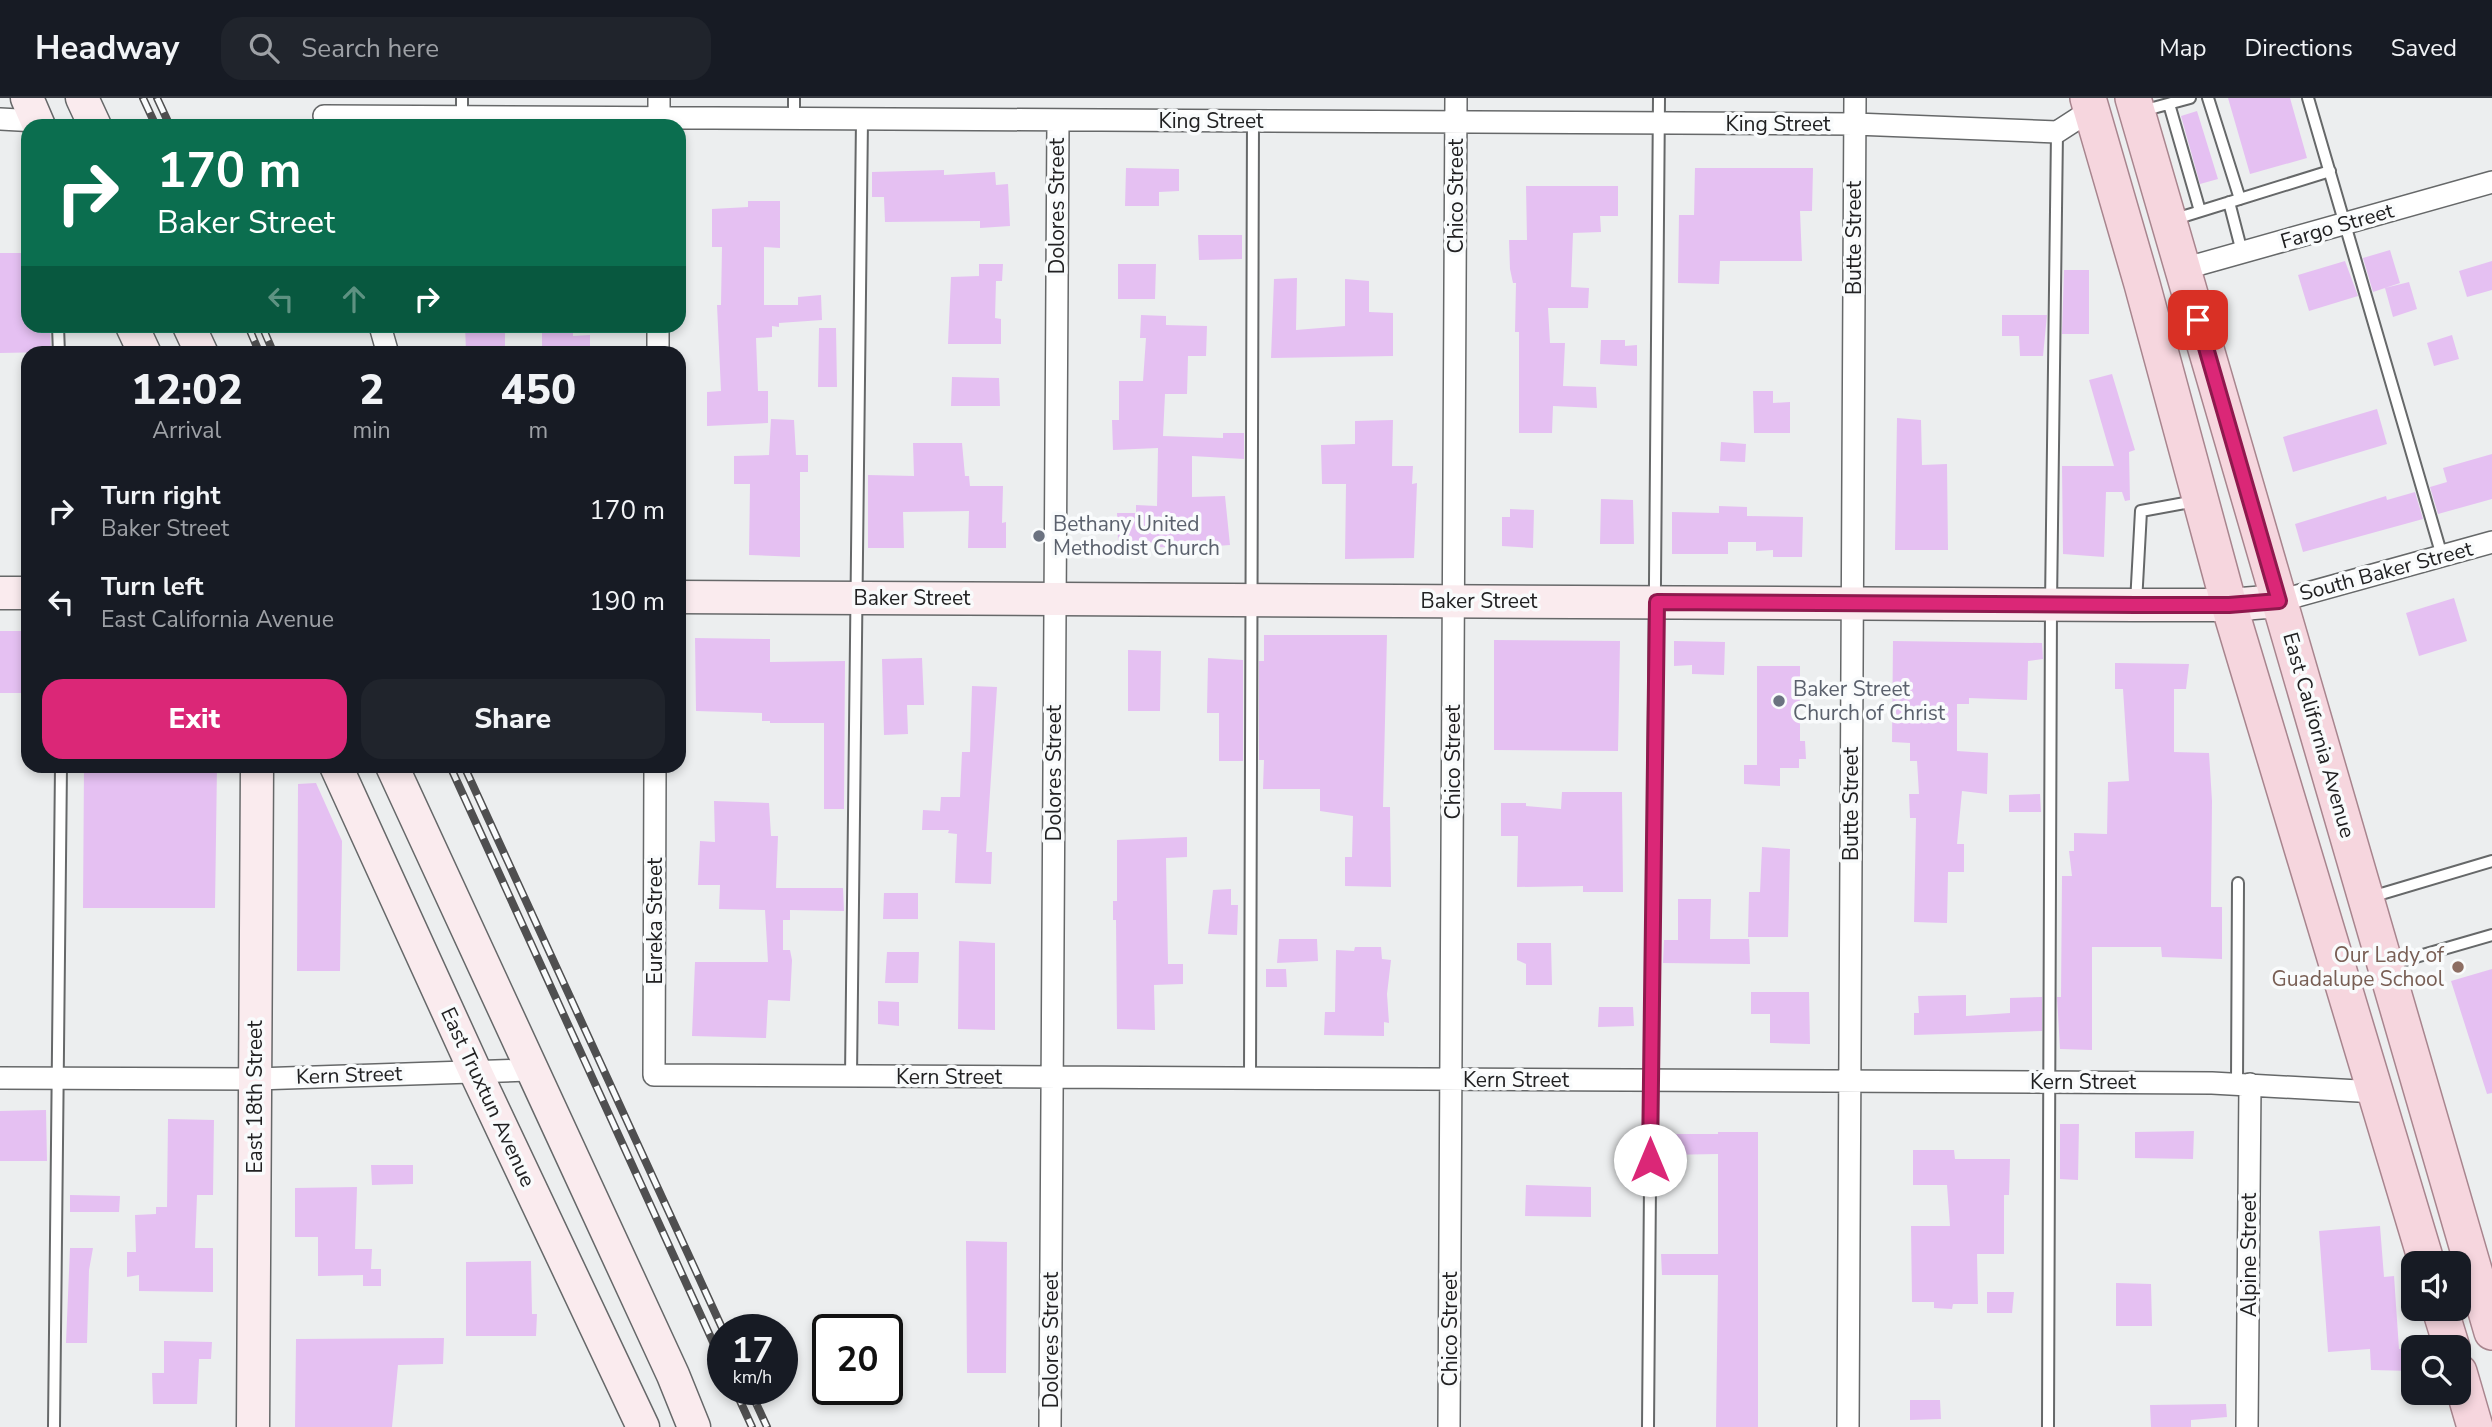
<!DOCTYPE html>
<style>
body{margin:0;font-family:"Nunito Sans",sans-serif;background:#20242c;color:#f1f3f6;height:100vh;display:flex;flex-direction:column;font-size:26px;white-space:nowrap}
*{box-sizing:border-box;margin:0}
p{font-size:23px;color:#9ea1a6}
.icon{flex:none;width:38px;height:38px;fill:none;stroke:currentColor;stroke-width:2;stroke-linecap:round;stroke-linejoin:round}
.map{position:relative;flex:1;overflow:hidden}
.sheet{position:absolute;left:21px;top:248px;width:665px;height:427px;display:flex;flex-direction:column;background:#171b24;border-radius:21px;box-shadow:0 4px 10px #0003}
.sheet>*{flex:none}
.banner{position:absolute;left:21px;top:21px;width:665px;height:214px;border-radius:21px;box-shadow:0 4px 10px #0003;background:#0b6e4f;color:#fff;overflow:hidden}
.controls{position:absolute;left:2401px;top:1153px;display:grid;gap:14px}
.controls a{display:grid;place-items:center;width:70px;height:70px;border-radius:14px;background:#171b24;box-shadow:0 4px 10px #0003;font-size:35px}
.speed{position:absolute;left:707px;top:1216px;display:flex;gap:14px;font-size:35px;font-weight:700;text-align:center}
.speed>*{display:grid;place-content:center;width:91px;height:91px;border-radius:50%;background:#171b24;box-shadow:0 4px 10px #0003;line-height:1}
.speed small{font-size:18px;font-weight:400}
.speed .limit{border:4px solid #111;border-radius:10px;background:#fff;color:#111}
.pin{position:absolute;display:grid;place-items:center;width:60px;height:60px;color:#fff;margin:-30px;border-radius:14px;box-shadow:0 4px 10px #0006}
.me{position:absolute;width:77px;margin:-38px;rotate:0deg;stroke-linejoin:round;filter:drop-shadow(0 0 5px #0008)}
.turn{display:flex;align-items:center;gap:24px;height:147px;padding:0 21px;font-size:32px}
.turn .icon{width:91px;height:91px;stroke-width:2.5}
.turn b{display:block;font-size:49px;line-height:60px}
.lanes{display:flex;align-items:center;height:66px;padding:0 21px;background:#0003;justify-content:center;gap:35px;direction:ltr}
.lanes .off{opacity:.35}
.eta{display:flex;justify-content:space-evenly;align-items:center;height:119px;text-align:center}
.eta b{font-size:42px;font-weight:800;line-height:49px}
.primary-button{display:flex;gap:14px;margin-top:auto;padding:14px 21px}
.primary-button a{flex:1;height:80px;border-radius:21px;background:#db2777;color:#fff;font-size:28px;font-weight:800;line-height:80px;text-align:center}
.primary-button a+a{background:#20242c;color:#f1f3f6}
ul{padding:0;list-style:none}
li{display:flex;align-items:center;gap:21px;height:91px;padding:0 21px}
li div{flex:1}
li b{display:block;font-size:26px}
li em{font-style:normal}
header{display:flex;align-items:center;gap:42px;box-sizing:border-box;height:98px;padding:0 35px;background:#171b24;border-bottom:2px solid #363941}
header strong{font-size:33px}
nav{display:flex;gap:38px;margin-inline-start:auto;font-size:24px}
.search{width:490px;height:63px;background:#20242c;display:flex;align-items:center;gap:18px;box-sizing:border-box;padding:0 24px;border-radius:21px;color:#9ea1a6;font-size:26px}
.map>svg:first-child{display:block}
</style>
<header>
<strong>Headway</strong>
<div class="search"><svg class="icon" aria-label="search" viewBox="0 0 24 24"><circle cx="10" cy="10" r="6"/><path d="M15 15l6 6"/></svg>Search here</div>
<nav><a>Map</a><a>Directions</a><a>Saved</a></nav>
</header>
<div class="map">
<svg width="2492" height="1329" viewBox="0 0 2492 1329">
<rect width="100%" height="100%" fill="#eceeef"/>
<!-- building -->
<path fill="#e5c0f2" d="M2228 0H2290L2307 60 2250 76Z
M2197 13 2218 81 2200 86 2181 18Z
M1126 70 1179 71V93L1159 94V108H1125Z
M1695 70H1813L1812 113H1800L1802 163H1720L1719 186 1678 185 1679 117H1694Z
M944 72V77L995 74 996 87 1008 86 1010 128 980 130V123L885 124 884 99H872V74Z
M1526 88H1618V118H1600L1601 134 1573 135 1571 189 1589 190 1588 210H1548L1550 245H1565L1563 288 1596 289 1597 310 1553 308 1552 335H1519V234H1515L1516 185H1513L1510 171 1509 142H1527Z
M748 103H780V150L764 149V207H798V199L821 197 822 222 779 225V229L772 228V239L756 240 758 293H768V325L707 328V294L721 293 717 207H721L722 149H712V111L748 109Z
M1198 137H1242V161L1199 162Z
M2390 152 2400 185 2373 194 2363 160Z
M0 155H28V228H50L51 254 0 255Z
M2345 163 2358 198 2309 213 2298 177Z
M2492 163V192L2467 199 2459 173Z
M979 166H1003L1002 183H996L995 220 1001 221V246H948L951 179 979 178Z
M1118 166H1156L1155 201H1118Z
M2064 172H2089V236H2062Z
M1297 180 1296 232 1345 228V181L1369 183V214L1393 215V258L1271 260 1274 181Z
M2409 184 2417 211 2393 219 2385 190Z
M1141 217 1166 218V227L1207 228 1206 258H1188L1187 296H1165L1163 338 1223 340V335H1244V361L1192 358V399L1225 398 1230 447 1192 450 1156 449V445H1118L1117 415H1136V407L1157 408 1158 350 1113 352 1112 322H1119V283H1143L1146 240H1140Z
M2002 217H2047L2043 258H2020L2019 238H2002Z
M465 228H505V251L466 253Z
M542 228H573V238L590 237V256H542Z
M819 230H836L837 289H818Z
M2452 237 2459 261 2434 268 2427 245Z
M1601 242H1625V248L1637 247V268L1600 266Z
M2112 276 2135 352 2129 354 2130 402 2125 403 2122 394H2106L2104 459 2063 456 2062 368H2114L2089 282Z
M952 279 999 280 1000 308H951Z
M1753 293H1773V305L1790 304V335H1754Z
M2377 311 2387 346 2293 374 2283 339Z
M1897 320 1921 322 1922 367 1947 366 1948 452H1895Z
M771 321 794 322 796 357H808V374H800V459L749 457 750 386H734V358L769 357Z
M1393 322 1392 368H1413L1412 386 1417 385 1414 460 1345 461 1346 386H1322L1321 347 1355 346V323Z
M1721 344 1746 346 1745 364 1720 363Z
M913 345H962L965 378H969L970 388H1003L1002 425 1006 424V450H968L969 413 903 414 904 450H868V377L914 378Z
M2492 356V401L2438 416 2430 389 2447 384 2443 370Z
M2415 394 2423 421 2303 454 2295 426 2386 398 2387 402Z
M1601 401 1633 402 1634 446H1600Z
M1719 408 1747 409V418L1803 419 1802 459H1773V452L1756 453V444H1728V456H1672V414L1719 415Z
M1510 411 1534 412 1533 450 1502 448V419H1510Z
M2454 500 2467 543 2419 558 2406 515Z
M0 533H28V595H0Z
M1264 537H1387L1383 709H1390L1391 789 1345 788V759H1352L1353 718 1320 713V691H1263L1264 662H1259V563H1264Z
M695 540 770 541V564L845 563 844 711H824V625H770V623H762V615L696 613Z
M1494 542 1620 543 1618 653 1494 652Z
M1674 543 1725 544 1724 577 1692 576V567L1674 568Z
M1893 543 2042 545 2043 561 2028 563 2027 602 1969 600V606H1957V653L1988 655 1987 696 1962 693 1957 746H1964V774H1948L1947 825 1914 824 1916 720H1910L1909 696H1919L1917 663H1910V645L1892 644Z
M1128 552 1161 553 1160 613H1128Z
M922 560 924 607H907L908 636 884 637 882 561Z
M1208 560 1243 562V663H1219V615H1207Z
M2115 565 2189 566 2186 591H2174V654L2209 655 2212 703 2211 809H2222V861L2162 859 2161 849H2092V952L2060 951 2057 899H2061L2062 778H2072L2069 753H2074V735L2107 736 2108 684 2129 683 2123 591H2115Z
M1757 568H1800V643H1805L1806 661H1799V670H1780V688L1744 686V667H1757Z
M972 588 997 589 986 754H992L991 786 955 785 957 736 948 735 949 732H922L923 712 940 713 941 699H960L962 654H970Z
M84 668H217L215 810H83Z
M316 685 342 743 340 873H297L298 686Z
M1562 694H1622L1623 794H1583V788L1517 789 1518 738H1501V705H1526V708L1561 711Z
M2040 696 2041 714H2009V697Z
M714 703 769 705 771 738H778L776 790H843L844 813 790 812V822H783V852H790L792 862 790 903 768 902 766 940 692 938 695 864H768L765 812 719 811 720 787H698L700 743 715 744Z
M1187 739V759L1166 760 1168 866H1183V886L1154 887 1155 932 1117 931 1116 822H1113V803H1117V742Z
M1762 749 1790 751 1788 839H1748L1749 794H1760Z
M1231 791V807H1238L1237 837 1208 836 1213 792Z
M884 795H918V821H883Z
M1678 801H1711L1710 841H1749L1750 866 1663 865 1664 842H1678Z
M1279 841H1317L1318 863 1277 865Z
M959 843 995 845V932L958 931Z
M1517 845H1551L1552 887H1526V866L1517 862Z
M1355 849H1381L1382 861 1391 862 1387 896 1389 925 1384 924V938L1324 937 1325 914H1335L1336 852 1354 853Z
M887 854H919L918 885H885Z
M1266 871H1286L1287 889H1266Z
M2492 871V995L2487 996 2451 883Z
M1751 894H1809L1810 946 1770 945V916H1751Z
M1966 897V918L2010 915V900L2042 899V933L1914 937V915H1919L1918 898Z
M878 903 899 904V928L878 926Z
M1599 909H1633L1634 928 1598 929Z
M46 1012 47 1063H0V1013Z
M168 1021 214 1022 213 1097H197L195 1150H213V1194L139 1193V1177L127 1179V1154H136L135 1117 156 1116V1109H167Z
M2060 1026H2079L2078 1082 2060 1081Z
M2194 1033 2193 1061 2135 1060V1034Z
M1718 1034H1758V1329H1716L1718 1177H1662L1661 1156H1718V1056L1664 1057 1663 1036H1718Z
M1913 1052H1954L1955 1061H2010L2009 1097H2004V1156H1977L1978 1206H1953L1952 1211 1934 1210V1204H1912L1911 1128H1950L1947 1087H1913Z
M371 1067H413V1086L372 1087Z
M1526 1087 1591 1089V1119L1525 1118Z
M357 1089 355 1151H372L371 1171H381V1188H363V1177L318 1178V1139H295V1090Z
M70 1097 120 1098 119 1114H70Z
M2380 1128 2384 1179 2394 1178 2399 1251 2411 1250 2413 1273 2371 1272 2370 1251 2328 1254 2319 1133Z
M966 1143 1007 1144 1006 1275H967Z
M70 1150H93L89 1172 87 1245H66Z
M531 1163 532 1216H537L536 1238H466V1164Z
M2116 1185 2151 1186 2152 1228H2116Z
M1987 1194H2014L2012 1215H1987Z
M444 1240 443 1266 398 1267 392 1329H295L296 1241Z
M164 1243 212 1244 211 1261H199L197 1306H153L152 1275H164Z
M1910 1302H1940L1941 1321 1910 1322Z
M2226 1306 2227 1319 2191 1322V1329H2151L2150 1307Z"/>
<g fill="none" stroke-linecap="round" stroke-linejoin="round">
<!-- lane casing -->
<g stroke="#666869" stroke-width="14">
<path id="lane" d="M2208 0 2240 101
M2308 0 2442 458
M2169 6 2200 113
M2142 13 2190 0
M462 19V0
M794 21V0
M2229 104 2242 154
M2172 122 2330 73
M58 228 59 256
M2136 505 2141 413 2196 403
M2371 799 2492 763
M2388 867 2492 837
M851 978 862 21
M1250 980 1253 23
M2237 985 2238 785
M54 1329 61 668
M1648 1329 1659 0
M2048 1329 2051 506 2057 34"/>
</g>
<!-- street casing -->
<g stroke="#666869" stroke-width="24">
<path id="street" d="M324 18 1855 26 2057 34 2091 12
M0 21 37 23
M659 28V0
M2183 171 2492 84
M380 228 388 256
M658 256V228
M2279 503 2492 444
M655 668 654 977 2212 985 2377 994
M0 980 256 981 529 972
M1050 1329 1058 22
M1449 1329 1456 0
M1848 1329 1855 0
M2247 1329 2250 986"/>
</g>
<!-- secondary casing -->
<g stroke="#666869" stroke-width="35">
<path id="secondary" d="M27 0 39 28
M82 0 95 28
M132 228 145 256
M189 228 202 256
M0 495H28
M679 499 2135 507H2229L2279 503
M336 668 475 973 643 1329
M392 668 673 1277 694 1329
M253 1329 257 668"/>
</g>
<!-- primary casing -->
<g stroke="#a8858e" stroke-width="38">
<path id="primary" d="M2088 0 2142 186 2229 507 2427 1166
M2133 0 2492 1234
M2440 1211 2452 1250
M2459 1274 2475 1329"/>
</g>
<!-- lane -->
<use href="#lane" stroke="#fff" stroke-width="10"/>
<!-- street -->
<use href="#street" stroke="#fff" stroke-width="21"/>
<!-- secondary -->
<use href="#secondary" stroke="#faebee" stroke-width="32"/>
<!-- primary -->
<use href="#primary" stroke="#f6d6de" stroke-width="35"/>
<!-- rail casing -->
<g stroke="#4f4f50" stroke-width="8">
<path id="rail" d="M143 0 156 28
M157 0 170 28
M248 228 260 256
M262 228 274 256
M450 668 723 1266
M464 668 723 1232
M735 1292 752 1329
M750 1292 767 1329"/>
</g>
<!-- rail -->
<use href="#rail" stroke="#f9fbfc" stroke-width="5" stroke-dasharray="16" stroke-linecap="butt"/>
</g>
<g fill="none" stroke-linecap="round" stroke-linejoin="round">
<!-- route casing -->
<g stroke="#8e194d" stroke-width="18">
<path id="route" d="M1650 1062 1657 504 2136 507H2229L2279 503 2198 222"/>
</g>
<!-- route -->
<use href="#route" stroke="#db2777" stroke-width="12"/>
</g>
<!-- markers -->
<g fill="#6b7280" stroke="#f9fbfc" stroke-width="2.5">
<circle cx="1039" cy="438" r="7"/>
<circle cx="1779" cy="603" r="7"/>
</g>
<circle fill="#8d6e63" stroke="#f9fbfc" stroke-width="2.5" cx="2458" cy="869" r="7"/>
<g text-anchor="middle" stroke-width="7" stroke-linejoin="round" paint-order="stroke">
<!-- street labels -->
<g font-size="21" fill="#212122" stroke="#f9fbfc">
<text x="1211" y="30">King Street</text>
<text x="1778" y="33">King Street</text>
<text transform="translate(1456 98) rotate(-90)" y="7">Chico Street</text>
<text transform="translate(1057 108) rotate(-90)" y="7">Dolores Street</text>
<text transform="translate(2337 128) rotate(-16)" y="7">Fargo Street</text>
<text transform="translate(1854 140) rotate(-90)" y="7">Butte Street</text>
<text transform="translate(2386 473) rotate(-15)" y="7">South Baker Street</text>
<text x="912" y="507">Baker Street</text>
<text x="1479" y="510">Baker Street</text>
<text transform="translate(2319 637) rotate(74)" y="7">East California Avenue</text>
<text transform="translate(1453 664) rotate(-90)" y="7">Chico Street</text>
<text transform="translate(1054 675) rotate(-90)" y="7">Dolores Street</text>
<text transform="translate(1851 706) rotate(-90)" y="7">Butte Street</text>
<text transform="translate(655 823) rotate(-90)" y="7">Eureka Street</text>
<text transform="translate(349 977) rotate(-2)" y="7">Kern Street</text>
<text x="949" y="986">Kern Street</text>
<text x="1516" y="989">Kern Street</text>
<text x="2083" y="991">Kern Street</text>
<text transform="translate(255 999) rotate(-90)" y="7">East 18th Street</text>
<text transform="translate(488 999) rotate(65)" y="7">East Truxtun Avenue</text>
<text transform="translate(2249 1157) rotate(-90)" y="7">Alpine Street</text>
<text transform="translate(1450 1231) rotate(-90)" y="7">Chico Street</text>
<text transform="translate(1051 1242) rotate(-90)" y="7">Dolores Street</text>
</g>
<!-- worship labels -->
<g font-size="21" fill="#5b616d" stroke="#f9fbfc" text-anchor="start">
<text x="1053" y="433">Bethany United<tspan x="1053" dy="24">Methodist Church</tspan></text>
<text x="1793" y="598">Baker Street<tspan x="1793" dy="24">Church of Christ</tspan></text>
</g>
<!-- education labels -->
<g font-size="21" fill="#785e54" stroke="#f9fbfc" text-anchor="end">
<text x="2444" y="864">Our Lady of<tspan x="2444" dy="24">Guadalupe School</tspan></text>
</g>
</g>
</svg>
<div class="controls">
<a><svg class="icon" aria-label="sound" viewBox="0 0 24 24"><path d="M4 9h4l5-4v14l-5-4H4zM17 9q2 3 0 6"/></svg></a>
<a><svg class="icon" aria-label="search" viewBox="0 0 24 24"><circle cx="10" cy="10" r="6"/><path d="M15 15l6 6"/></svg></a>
</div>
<div class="speed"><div>17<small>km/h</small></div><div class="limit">20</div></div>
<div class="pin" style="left:2198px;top:222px;background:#d93025"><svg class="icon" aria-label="arrive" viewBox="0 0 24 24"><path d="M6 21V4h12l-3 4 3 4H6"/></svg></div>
<svg class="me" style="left:1650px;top:1062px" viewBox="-20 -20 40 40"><circle r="19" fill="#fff"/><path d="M0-13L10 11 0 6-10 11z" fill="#db2777"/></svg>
<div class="banner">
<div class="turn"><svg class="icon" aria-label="right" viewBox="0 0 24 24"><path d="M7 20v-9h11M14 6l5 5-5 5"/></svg><div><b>170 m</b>Baker Street</div></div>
<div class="lanes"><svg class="icon off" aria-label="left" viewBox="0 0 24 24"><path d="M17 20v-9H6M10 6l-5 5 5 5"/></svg><svg class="icon off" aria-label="ahead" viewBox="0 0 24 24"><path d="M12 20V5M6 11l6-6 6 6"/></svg><svg class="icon" aria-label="right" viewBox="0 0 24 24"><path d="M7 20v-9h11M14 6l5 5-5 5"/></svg></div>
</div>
<section class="sheet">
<div class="eta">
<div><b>12:02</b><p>Arrival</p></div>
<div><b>2</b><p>min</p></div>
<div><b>450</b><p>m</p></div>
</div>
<ul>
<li><svg class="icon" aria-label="right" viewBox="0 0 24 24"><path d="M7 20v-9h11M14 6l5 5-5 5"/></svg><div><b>Turn right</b><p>Baker Street</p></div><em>170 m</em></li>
<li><svg class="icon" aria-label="left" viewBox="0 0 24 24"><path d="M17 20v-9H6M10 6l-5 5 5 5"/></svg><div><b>Turn left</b><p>East California Avenue</p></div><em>190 m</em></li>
</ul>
<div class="primary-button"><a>Exit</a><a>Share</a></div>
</section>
</div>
